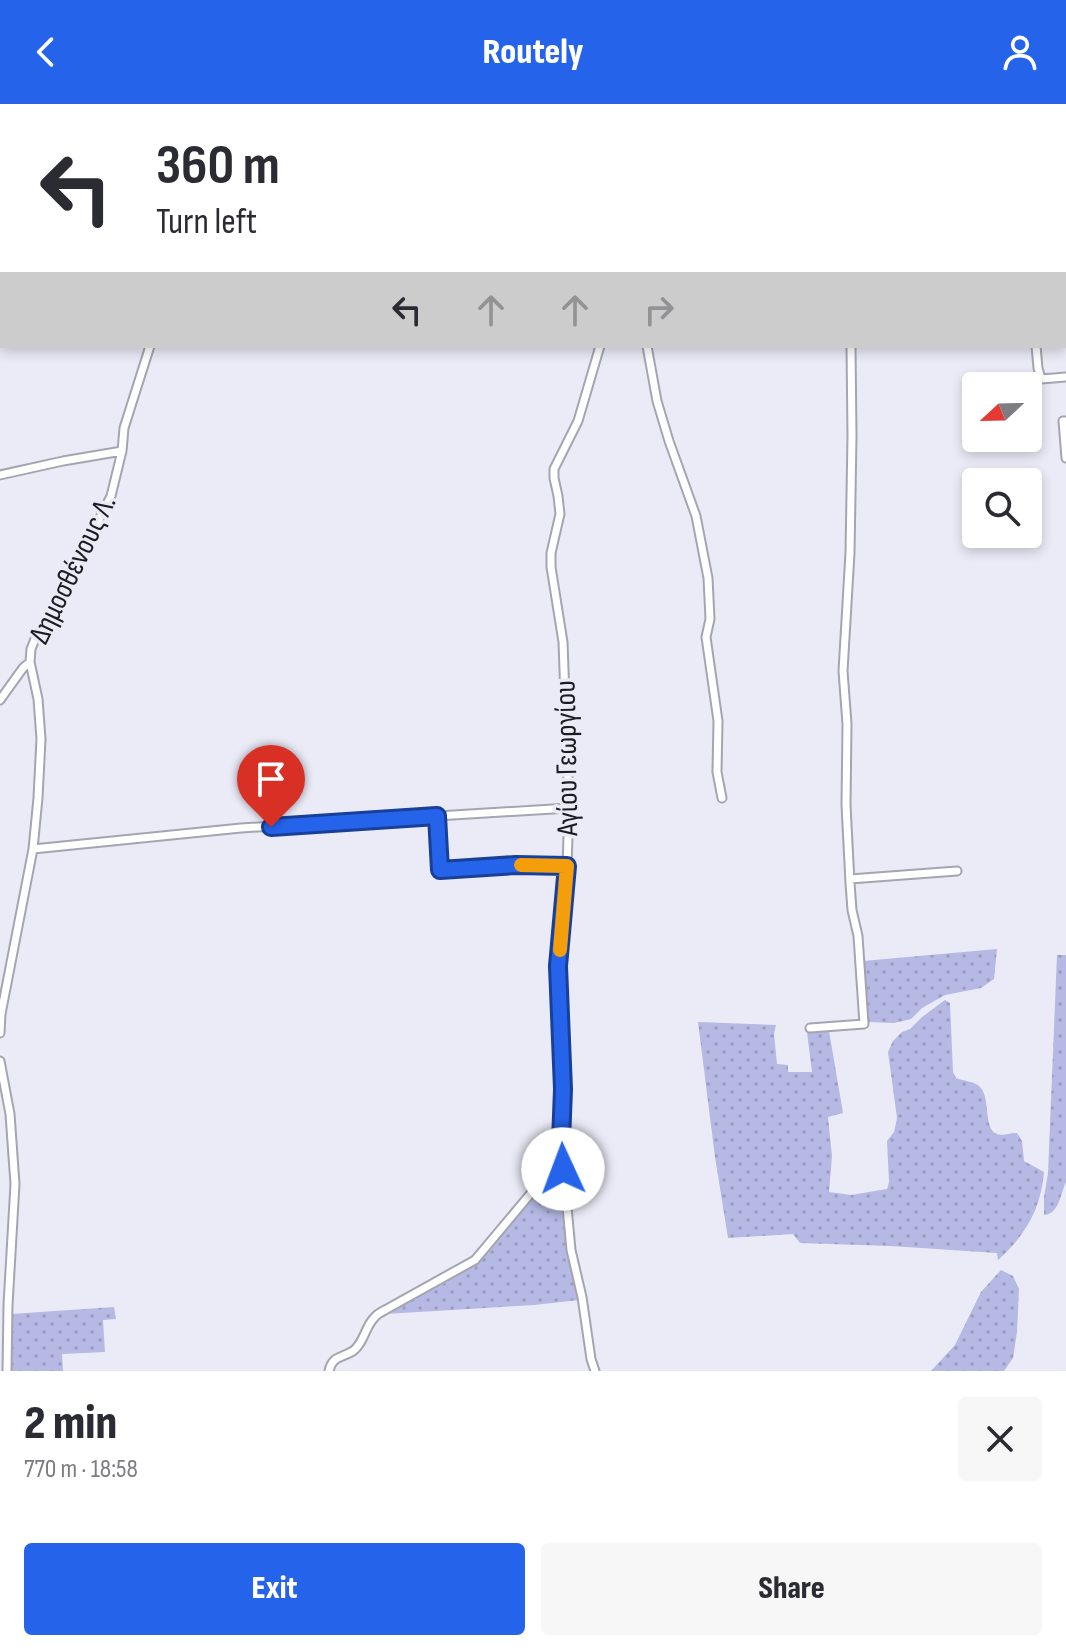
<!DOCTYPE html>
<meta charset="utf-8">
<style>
body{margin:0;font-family:"Sofia Sans Condensed",sans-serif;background:#f7f7f7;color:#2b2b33;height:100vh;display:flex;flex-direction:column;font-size:30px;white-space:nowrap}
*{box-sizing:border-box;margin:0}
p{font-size:26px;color:#7c7c81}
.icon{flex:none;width:44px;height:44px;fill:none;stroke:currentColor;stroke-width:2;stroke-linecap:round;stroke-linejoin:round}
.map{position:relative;height:1267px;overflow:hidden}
.drawer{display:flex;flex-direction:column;background:#fff;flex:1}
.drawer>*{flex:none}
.banner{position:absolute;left:0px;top:0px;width:1066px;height:244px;box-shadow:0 4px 12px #0003;background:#fff;color:#2b2b33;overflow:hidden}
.needle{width:52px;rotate:248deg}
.buttons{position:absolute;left:962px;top:268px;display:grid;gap:16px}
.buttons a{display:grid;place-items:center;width:80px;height:80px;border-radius:8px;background:#fff;box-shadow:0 4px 12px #0003;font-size:40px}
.pin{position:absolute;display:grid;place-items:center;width:68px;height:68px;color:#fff;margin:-82px -34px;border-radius:50% 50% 50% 0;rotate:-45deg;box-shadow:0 0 8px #0007}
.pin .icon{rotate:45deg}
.me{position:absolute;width:88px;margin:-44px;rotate:358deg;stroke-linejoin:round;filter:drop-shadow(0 0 6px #0008)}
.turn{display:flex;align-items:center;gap:28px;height:168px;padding:0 24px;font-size:36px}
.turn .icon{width:104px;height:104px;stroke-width:2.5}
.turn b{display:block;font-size:56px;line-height:68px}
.lanes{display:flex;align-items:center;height:76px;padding:0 24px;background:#0003;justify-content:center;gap:40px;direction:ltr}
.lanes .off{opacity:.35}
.round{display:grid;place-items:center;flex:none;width:84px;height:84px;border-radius:8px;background:#f7f7f7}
.headline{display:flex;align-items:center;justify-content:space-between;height:136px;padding:0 24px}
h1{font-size:48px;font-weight:800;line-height:60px}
.button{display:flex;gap:16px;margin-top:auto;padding:16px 24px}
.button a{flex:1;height:92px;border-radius:8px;background:#2563eb;color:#fff;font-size:32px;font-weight:800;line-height:92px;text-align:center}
.button a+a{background:#f7f7f7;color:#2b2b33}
header{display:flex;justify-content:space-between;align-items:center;height:104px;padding:0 24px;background:#2563eb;color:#fff;font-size:36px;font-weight:800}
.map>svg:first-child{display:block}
</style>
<header><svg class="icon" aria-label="back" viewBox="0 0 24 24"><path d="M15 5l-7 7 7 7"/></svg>Routely<svg class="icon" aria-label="person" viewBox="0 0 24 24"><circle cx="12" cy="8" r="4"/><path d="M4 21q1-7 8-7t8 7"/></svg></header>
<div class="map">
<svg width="1066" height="1267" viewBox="0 0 1066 1267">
<defs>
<pattern id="grass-dots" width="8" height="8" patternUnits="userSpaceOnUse" patternTransform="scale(2)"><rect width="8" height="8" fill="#b5b9e3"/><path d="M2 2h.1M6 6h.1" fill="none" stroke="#9b9ec2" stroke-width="1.8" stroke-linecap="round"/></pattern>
</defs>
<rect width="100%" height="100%" fill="#eaebf7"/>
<!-- grass -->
<path fill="url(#grass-dots)" d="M997 845 994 875 981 884 945 891 922 904 911 915 894 919 867 918 863 857Z
M1057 851H1066V1078C1060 1091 1059 1110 1044 1111V1093L1048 1069Z
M945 896 950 899 953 968 956 974C962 977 975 977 980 983 991 994 983 1025 997 1030 1002 1032 1011 1029 1017 1029L1022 1037 1024 1057 1044 1068C1041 1105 1025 1132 998 1156L997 1149 891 1142 800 1139 793 1130 728 1134 715 1053 698 918 776 921 774 930 777 960 788 961V968H812L807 928 829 927 843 1009 828 1013 832 1052 829 1088 851 1091 887 1085 889 1078 887 1037 894 1028 897 1014 888 948 893 937 902 928 910 925 922 913Z
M560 1051 567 1149 579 1196 534 1201 385 1210 445 1179 479 1157Z
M1001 1166 1013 1172 1019 1185 1017 1228 1013 1254 1004 1267H931L955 1241 981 1188Z
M114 1203 116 1215 103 1216 105 1248 62 1250 63 1267H9L11 1210Z"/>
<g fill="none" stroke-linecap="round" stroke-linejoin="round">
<!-- minor casing -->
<g stroke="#a4a5b0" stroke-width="11">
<path id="minor" d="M411 0 412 2
M844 0V2
M35 2 42 0
M249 2 250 0
M706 2 707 0
M0 19 2 18
M647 242 657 297 669 337 696 412 708 474 710 515 706 533 718 617 717 668 722 694
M1036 242 1038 264 1041 275 1066 273
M1066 354 1063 317H1066
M0 371 63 357 122 347
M0 596 23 564 30 558
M437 712 440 766 516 761 567 762
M33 745 241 724 569 704
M850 775 957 767
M810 924 864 920 858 832 852 806 850 779 846 701 847 620 843 567 850 449 852 332 851 242
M0 929 1 910 33 745 38 694 41 635 38 595 30 558 31 545 35 535 67 478 111 392 122 347 124 324 150 242
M0 957 10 1010 15 1080 8 1201 7 1267
M329 1267C332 1252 342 1254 353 1247 364 1239 365 1223 374 1214 377 1210 381 1208 385 1206L475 1156 537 1082 556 1051 560 1041
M595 1267 591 1255 582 1193 571 1146 561 1038 563 985 558 862 567 762 569 704 563 538 551 463V449L560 410 558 392 554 374V365L578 317 600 242"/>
</g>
<!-- minor -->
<use href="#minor" stroke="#fff" stroke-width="7"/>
</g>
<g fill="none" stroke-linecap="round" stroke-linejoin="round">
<!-- route casing -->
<g stroke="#184099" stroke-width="20">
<path id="route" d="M271 723 437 712 440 766 516 761 567 762 558 862 563 985 561 1038 563 1065"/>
</g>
<!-- route -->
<use href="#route" stroke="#2563eb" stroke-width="14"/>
<!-- slow -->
<path stroke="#f59e0b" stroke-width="14" d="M521 761 567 762 560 846"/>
</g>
<g text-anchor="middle" stroke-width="7" stroke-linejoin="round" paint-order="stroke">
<!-- street labels -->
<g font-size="30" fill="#1b1c20" stroke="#eaebf7">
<text transform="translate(72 465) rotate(-64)" y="10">Δημοσθένους Λ.</text>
<text transform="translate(566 654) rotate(-91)" y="10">Αγίου Γεωργίου</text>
</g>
</g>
</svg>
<div class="buttons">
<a><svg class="needle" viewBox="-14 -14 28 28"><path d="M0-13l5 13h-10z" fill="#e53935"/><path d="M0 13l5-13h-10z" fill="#7c7c81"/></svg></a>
<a><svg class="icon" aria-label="search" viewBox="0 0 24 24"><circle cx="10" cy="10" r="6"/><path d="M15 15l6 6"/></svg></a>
</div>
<div class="pin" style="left:271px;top:723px;background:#d93025"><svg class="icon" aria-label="arrive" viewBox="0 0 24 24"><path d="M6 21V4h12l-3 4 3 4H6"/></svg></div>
<svg class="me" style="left:563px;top:1065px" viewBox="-20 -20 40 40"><circle r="19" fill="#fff"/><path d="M0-13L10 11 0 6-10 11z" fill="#2563eb"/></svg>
<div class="banner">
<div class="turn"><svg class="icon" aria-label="left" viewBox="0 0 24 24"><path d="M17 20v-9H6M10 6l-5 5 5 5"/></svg><div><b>360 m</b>Turn left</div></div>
<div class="lanes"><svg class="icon" aria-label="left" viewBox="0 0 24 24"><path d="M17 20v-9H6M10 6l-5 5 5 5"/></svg><svg class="icon off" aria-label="ahead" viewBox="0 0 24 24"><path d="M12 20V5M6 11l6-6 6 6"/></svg><svg class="icon off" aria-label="ahead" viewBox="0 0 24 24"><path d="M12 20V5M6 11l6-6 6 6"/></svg><svg class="icon off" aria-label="right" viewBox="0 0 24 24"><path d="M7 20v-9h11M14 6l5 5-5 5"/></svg></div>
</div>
</div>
<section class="drawer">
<div class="headline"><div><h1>2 min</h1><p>770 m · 18:58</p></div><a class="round"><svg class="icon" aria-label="close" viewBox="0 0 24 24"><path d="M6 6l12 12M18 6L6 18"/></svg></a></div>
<div class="button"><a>Exit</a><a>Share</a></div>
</section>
